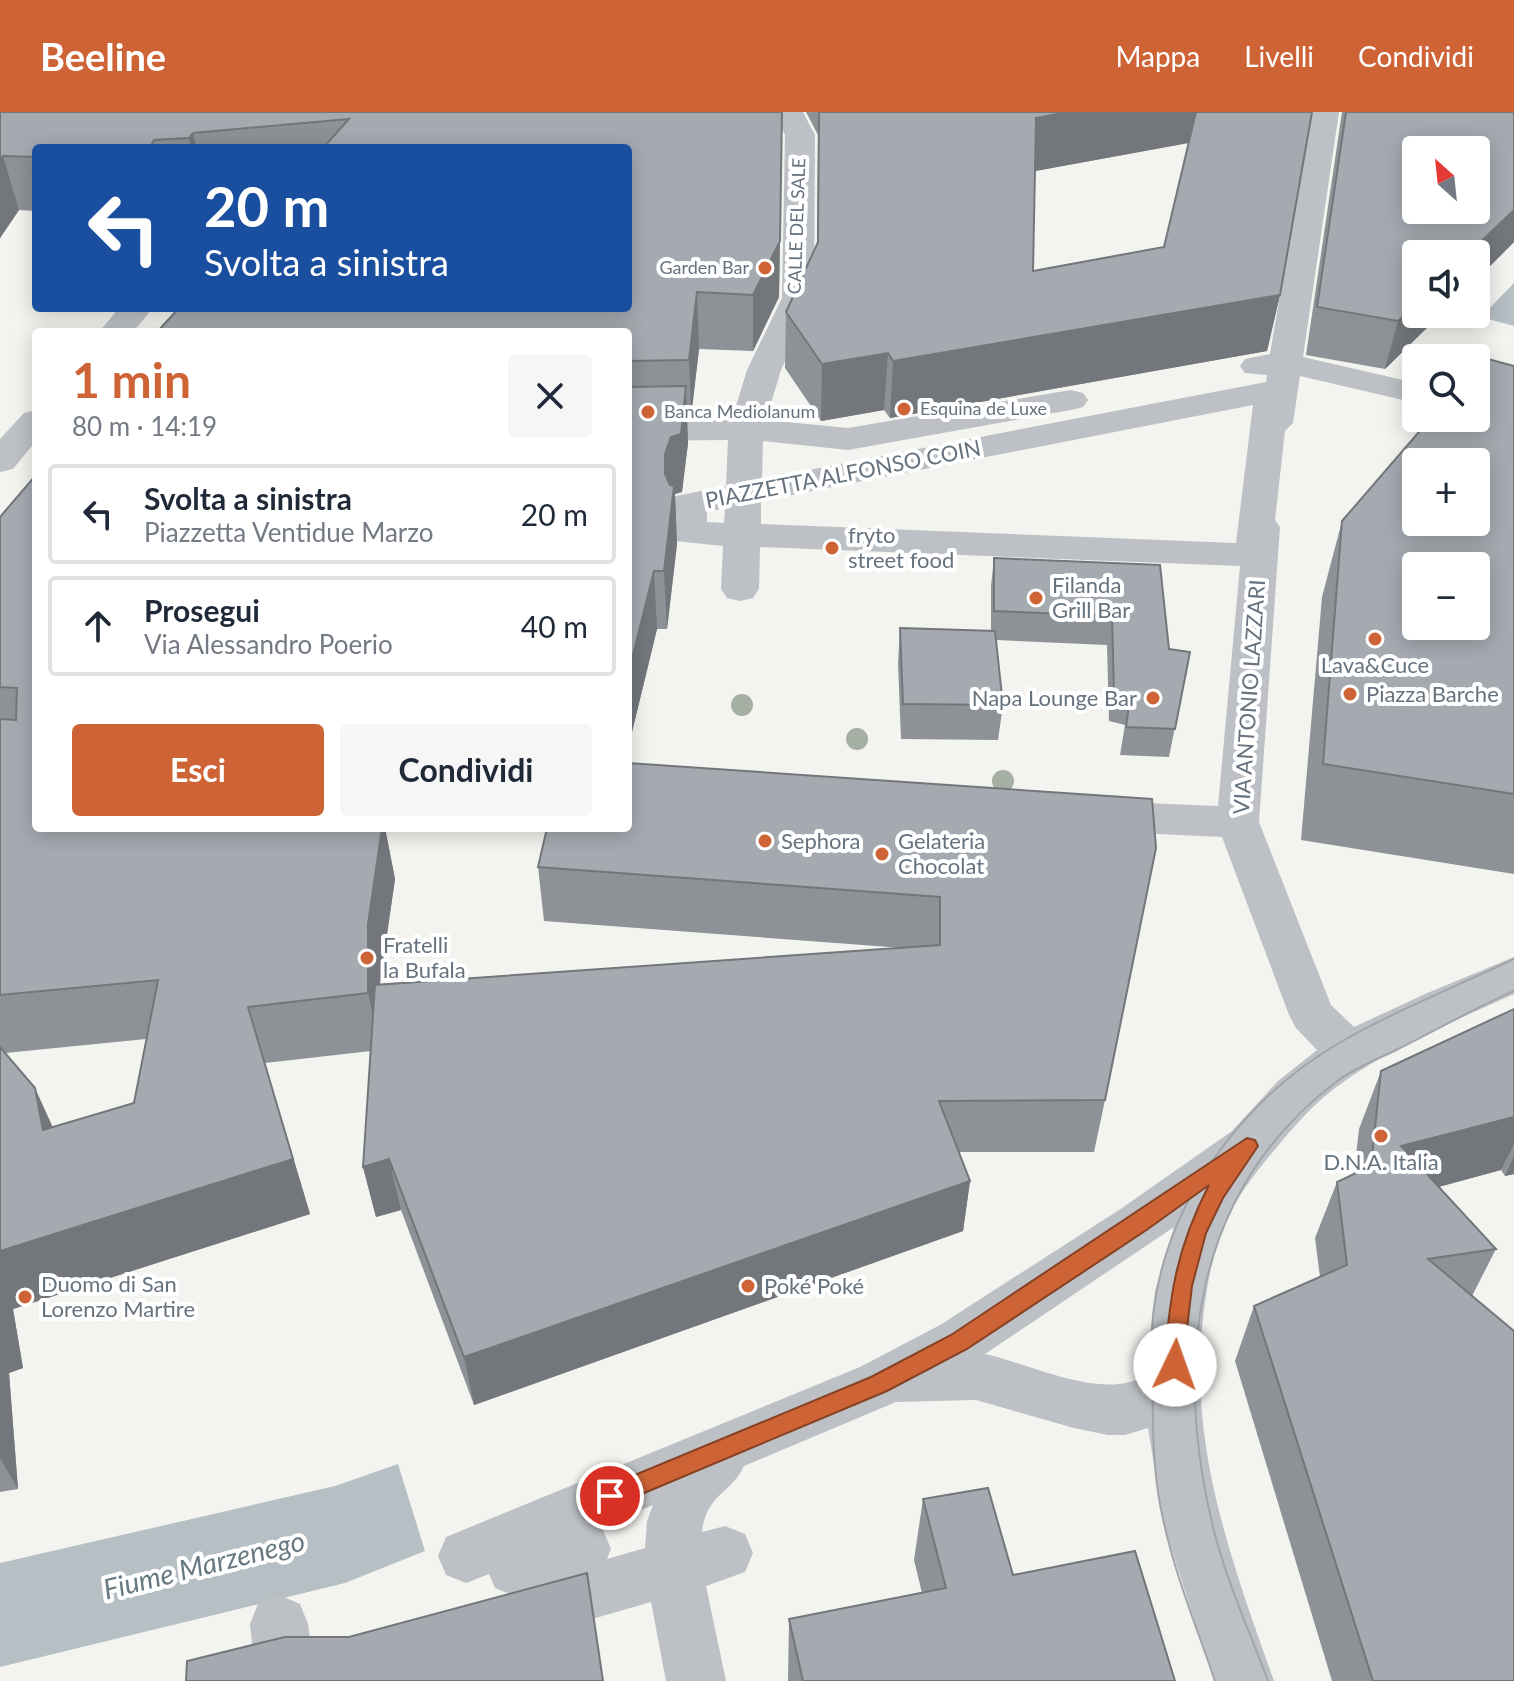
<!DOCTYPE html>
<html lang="it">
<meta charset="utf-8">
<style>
body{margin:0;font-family:Lato,sans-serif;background:#f6f6f7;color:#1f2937;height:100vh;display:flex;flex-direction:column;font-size:30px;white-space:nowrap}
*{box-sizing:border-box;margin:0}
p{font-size:26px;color:#747a83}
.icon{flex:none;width:44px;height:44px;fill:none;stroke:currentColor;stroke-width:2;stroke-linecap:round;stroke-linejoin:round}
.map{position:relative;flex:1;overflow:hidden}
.side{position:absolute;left:32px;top:216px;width:600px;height:504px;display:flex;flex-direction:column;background:#fff;border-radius:8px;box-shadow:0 4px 20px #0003}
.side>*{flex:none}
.top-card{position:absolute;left:32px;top:32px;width:600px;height:168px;border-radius:8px;box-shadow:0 4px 20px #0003;background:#1a4fa0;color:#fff;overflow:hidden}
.needle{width:52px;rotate:333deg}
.buttons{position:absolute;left:1402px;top:24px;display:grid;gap:16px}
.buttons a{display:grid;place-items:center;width:88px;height:88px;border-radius:8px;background:#fff;box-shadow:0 4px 20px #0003;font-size:40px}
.pin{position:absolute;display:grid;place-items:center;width:68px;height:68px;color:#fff;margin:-34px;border:4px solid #fff;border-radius:50%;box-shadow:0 2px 8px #0007}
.me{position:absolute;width:88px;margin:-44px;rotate:3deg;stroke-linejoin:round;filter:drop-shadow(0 0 6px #0008)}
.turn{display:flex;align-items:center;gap:28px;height:168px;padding:0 40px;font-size:36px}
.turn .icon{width:104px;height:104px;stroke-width:2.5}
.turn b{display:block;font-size:56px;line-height:68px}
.round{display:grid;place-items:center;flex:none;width:84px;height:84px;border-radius:8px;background:#f6f6f7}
.overview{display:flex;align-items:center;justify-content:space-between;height:136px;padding:0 40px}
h1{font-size:48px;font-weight:700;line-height:60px;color:#ce6436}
.primary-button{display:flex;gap:16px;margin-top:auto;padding:16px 40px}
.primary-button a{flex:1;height:92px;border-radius:8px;background:#ce6436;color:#fff;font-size:32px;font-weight:700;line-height:92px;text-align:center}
.primary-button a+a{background:#f6f6f7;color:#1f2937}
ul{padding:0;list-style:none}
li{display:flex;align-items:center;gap:24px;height:100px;margin:0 16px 12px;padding:0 24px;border:4px solid #e0e1e3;border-radius:8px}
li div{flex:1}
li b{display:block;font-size:30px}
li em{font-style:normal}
header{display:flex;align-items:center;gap:48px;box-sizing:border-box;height:112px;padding:0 40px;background:#ce6436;color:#fff}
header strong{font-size:38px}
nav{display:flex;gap:44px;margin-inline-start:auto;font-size:28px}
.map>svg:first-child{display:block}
</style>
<header>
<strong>Beeline</strong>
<nav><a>Mappa</a><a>Livelli</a><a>Condividi</a></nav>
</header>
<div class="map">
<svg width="1514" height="1569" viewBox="0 0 1514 1569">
<rect width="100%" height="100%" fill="#f3f4f0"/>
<!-- water -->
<path fill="#b6bfc4" d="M1514 171V214L1481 205Z
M398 1352 425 1439 345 1471 0 1555V1451L335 1374Z"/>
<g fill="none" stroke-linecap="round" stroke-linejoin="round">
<!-- minor -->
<path fill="#bdc0c4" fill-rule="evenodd" d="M775 0H803L815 23 814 186 781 258 766 308 848 316 1071 278 1083 281 1088 288 1083 295 1071 298 848 338 763 329 762 367 1266 270 1267 263 1245 261 1240 254 1245 247 1270 242 1311 0H1339L1303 245 1416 271V291L1300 264 1293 311 1285 319 1275 408 1280 415 1259 710 1331 893 1354 915 1425 882 1514 845V882C1455 909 1394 933 1342 971 1317 988 1296 1012 1277 1035 1259 1056 1241 1079 1228 1104 1214 1133 1208 1167 1204 1198 1186 1328 1231 1448 1274 1569H1214L1164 1414 1148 1316 1125 1323H1108L1074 1316 976 1288 896 1290 744 1354C732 1381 706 1382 702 1420L725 1414 745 1422 753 1441 745 1460 706 1474 726 1569H666L651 1490 533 1524 512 1516 504 1496 510 1482 495 1476 489 1462 466 1471 446 1463 438 1444 446 1425 860 1255 940 1213 1122 1096 1232 1019 1278 969 1317 938 1296 916 1289 903 1222 725 1094 719 1079 715 1073 704 1079 693 1094 689 1218 694 1240 454 760 435 759 477 753 486 740 489 727 486 721 477 723 434 675 429C667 417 668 396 676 384L726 374 728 328 628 329V309L732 307 747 258 782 186 785 23ZM1253 293 1236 431 761 412V389ZM725 396 724 411 707 410V400ZM1174 1115 1155 1179 1146 1263C1104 1290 1031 1252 985 1242ZM653 1393 647 1409 645 1436 607 1447 611 1437 603 1418 598 1416Z
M119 196H153L133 220H99Z
M36 298V329L13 357 0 360V327L24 301Z
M279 1483 300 1492 308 1512 315 1562 312 1569H258L255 1562 250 1512 258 1492Z"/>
<!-- tram -->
<path stroke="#a1a5aa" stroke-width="2" d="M1215 1569C1197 1516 1175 1463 1163 1407 1153 1364 1152 1319 1153 1275 1153 1248 1150 1222 1154 1196 1169 1085 1244 987 1339 931 1392 900 1458 874 1514 847
M1268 1569C1249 1518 1226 1468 1213 1415 1173 1249 1193 1079 1336 970 1355 955 1379 947 1400 936 1438 917 1475 896 1514 879"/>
</g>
<!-- trees -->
<g fill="#a5afa3">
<circle cx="742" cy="593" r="11"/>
<circle cx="857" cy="627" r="11"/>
<circle cx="1003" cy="669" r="11"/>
</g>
<!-- wall -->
<path fill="#8d9297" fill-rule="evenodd" d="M0 0H782L779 185 753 239 699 237 691 305H687L688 331 682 380 675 382 677 432 667 517H657L631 624H628V36H36V99L19 98 0 126Z
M806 0H1312L1280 183 1267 239 890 306 884 298 821 309 785 256 786 200 817 132 818 23ZM1189 31 1164 135 1033 159 1035 59Z
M1342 0H1514V130L1476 168V142L1416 202H1441L1385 257 1306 243Z
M1514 254V762L1301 728 1322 485 1342 409Z
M0 405 36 716H385L395 767 380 872 903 836 544 809 538 755 1152 687 1105 988 1094 1040H959L970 1069 963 1119 474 1293 401 1098 376 1105 363 1055 371 939 265 951 310 1102 13 1197 23 1256 9 1261 18 1377 0 1380ZM146 927 134 991 52 1015 5 941Z
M994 446 1160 453 1169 537 1190 540 1169 645 1120 643 1125 613 1109 609 1107 533 996 528 1003 593 998 628 901 627 898 551 900 516 991 519V474Z
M1514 897V1062L1505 1064 1501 1058 1439 1075 1496 1137 1472 1184 1514 1569H1332L1235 1249 1254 1194 1320 1165 1315 1126 1337 1070 1354 1062 1359 1017 1381 959Z
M923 1387 1013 1463 1175 1569H788L789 1507 922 1481 914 1448Z"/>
<!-- shaded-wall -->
<path fill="#73777b" d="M782 0 779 185 753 239V183Z
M1068 0H1198L1193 30 1030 60 1036 6Z
M193 21 196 36H191L189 26Z
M3 44 19 98 0 126V48Z
M1514 98V130L1476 168V142H1468Z
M697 180 699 237 691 305 689 248Z
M1280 183 1267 239 890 306 893 249Z
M1416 192V202H1441L1385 257 1398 209Z
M888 241 884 298 821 309 822 252Z
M686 274 688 331 682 380 675 382 677 432 667 517 664 459 667 400 665 342Z
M654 459 657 517 631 624 628 563Z
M382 716H385L395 767 380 869 381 938 368 881V812Z
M248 895 310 1102 13 1197 23 1256 9 1261 18 1377 0 1346V1139Z
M35 976 60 1031 43 1018Z
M1514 1005V1032L1501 1058 1378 1091 1401 1034Z
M1514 1044V1062L1505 1064Z
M389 1047 401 1098 376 1105 363 1055Z
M970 1069 963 1119 474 1293 464 1245Z"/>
<!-- building -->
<path fill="#a4aab0" stroke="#73777b" stroke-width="2" fill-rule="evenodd" d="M0 0H782L780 129 753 183 697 180 689 248 628 249V220H157L179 196H628V36H323L349 7 193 21 189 26 154 28 150 36H36V45L3 44 0 48Z
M819 0H1068L1036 6 1033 159 1164 135 1196 0H1312L1280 183 893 249 888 241 822 252 786 200 818 130Z
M1346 0H1514V98L1468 142H1416V192L1398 209 1317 195ZM1416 38H1476V98H1416Z
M1484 246 1514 254V682L1323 652 1342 409 1431 306H1476V255ZM1416 350H1476V410H1416ZM1416 454H1476V514H1416Z
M686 274 681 322 671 325 665 342V362L670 373 674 374 664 459H654L628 563V275Z
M36 363V716H382L368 812V881L248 895 293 1047 0 1139V935L35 976 43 1018 134 991 158 868 0 883V607L16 608 17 576 0 575V405Z
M994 446 1160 453 1169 537 1190 540 1175 617 1126 615 1130 585 1114 581 1112 504 994 499Z
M900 516 995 519 1003 593 903 592Z
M628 651 1152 687 1156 736 1105 988 939 989 970 1069 464 1245 389 1047 363 1055 375 873 940 833V785L538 755 547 716H628Z
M1514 897V1005L1401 1034 1496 1137 1428 1147 1514 1219V1569H1373L1254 1194 1347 1153 1337 1070 1371 1054 1381 959Z
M988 1376 1013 1463 1135 1439 1175 1569H803L789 1507 946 1476 923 1387Z
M587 1461 603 1569H186L187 1549 285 1525H349Z"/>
<!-- route -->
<path fill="#ce6436" stroke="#864123" stroke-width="2" d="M1247 1026 1255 1028 1258 1034 1223 1086 1206 1121 1192 1174 1182 1260 1175 1263 1167 1260 1164 1253C1170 1182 1176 1137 1209 1073L1148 1117 967 1237 887 1279 618 1392 610 1395 601 1392 598 1384 601 1377 871 1265 951 1223Z"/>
<!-- markers -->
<g fill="#ce6436" stroke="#fff" stroke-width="3">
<circle cx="765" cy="156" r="8"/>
<circle cx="904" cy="297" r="8"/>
<circle cx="648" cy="300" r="8"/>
<circle cx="832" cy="436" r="8"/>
<circle cx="1036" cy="486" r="8"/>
<circle cx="1375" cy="527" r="8"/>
<circle cx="1350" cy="582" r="8"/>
<circle cx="1153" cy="586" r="8"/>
<circle cx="765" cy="729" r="8"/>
<circle cx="882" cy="742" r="8"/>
<circle cx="367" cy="846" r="8"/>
<circle cx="1381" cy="1024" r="8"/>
<circle cx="748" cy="1174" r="8"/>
<circle cx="25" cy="1185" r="8"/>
</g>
<g text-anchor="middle" stroke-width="8" stroke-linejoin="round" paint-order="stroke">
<!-- far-street labels -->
<g font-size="18" fill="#66727e" stroke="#fff">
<text transform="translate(797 114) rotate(-88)" y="6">CALLE DEL SALE</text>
</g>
<!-- far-poi labels -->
<g font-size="18" fill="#66727e" stroke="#fff" text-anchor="start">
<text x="749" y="162" text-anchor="end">Garden Bar</text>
<text x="920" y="303">Esquina de Luxe</text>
<text x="664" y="306">Banca Mediolanum</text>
</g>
<!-- street labels -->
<g font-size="22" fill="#66727e" stroke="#fff">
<text transform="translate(843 362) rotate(-11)" y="8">PIAZZETTA ALFONSO COIN</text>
<text transform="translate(1249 585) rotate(-86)" y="8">VIA ANTONIO LAZZARI</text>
</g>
<!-- poi labels -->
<g font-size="22" fill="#66727e" stroke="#fff" text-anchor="start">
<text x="848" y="431">fryto<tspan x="848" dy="25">street food</tspan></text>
<text x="1052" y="481">Filanda<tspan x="1052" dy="25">Grill Bar</tspan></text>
<text x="1375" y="561" text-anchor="middle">Lava&amp;Cuce</text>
<text x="1366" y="590">Piazza Barche</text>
<text x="1137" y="594" text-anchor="end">Napa Lounge Bar</text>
<text x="781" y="737">Sephora</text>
<text x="898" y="737">Gelateria<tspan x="898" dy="25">Chocolat</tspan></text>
<text x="383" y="841">Fratelli<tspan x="383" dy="25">la Bufala</tspan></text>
<text x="1381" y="1058" text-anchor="middle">D.N.A. Italia</text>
<text x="41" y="1180">Duomo di San<tspan x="41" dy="25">Lorenzo Martire</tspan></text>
<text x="764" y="1182">Poké Poké</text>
</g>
<!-- near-water labels -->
<g font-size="28" font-style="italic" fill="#677982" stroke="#fff">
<text transform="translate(204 1453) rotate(-14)" y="10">Fiume Marzenego</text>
</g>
</g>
</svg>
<div class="buttons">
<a><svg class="needle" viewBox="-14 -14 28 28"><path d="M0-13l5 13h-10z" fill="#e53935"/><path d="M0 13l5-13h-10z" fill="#747a83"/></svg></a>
<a><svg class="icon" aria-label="sound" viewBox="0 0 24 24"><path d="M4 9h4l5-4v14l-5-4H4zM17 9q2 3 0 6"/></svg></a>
<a><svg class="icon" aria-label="search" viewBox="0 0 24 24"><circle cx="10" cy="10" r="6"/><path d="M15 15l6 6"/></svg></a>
<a>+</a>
<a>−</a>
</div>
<div class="pin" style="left:610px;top:1384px;background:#d93025"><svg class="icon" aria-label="arrive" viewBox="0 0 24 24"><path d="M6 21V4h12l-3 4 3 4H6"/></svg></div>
<svg class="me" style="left:1175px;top:1253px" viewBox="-20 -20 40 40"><circle r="19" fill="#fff"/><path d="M0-13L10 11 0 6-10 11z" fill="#ce6436"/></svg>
<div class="top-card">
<div class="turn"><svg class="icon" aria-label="left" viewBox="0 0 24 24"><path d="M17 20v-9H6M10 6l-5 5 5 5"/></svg><div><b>20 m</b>Svolta a sinistra</div></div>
</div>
<section class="side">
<div class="overview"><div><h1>1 min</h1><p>80 m · 14:19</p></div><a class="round"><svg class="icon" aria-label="close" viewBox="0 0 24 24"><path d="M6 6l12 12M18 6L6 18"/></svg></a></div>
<ul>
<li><svg class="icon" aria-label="left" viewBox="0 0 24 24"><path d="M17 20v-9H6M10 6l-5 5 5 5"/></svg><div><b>Svolta a sinistra</b><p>Piazzetta Ventidue Marzo</p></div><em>20 m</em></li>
<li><svg class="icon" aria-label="ahead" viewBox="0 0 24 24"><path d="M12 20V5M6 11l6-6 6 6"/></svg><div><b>Prosegui</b><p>Via Alessandro Poerio</p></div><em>40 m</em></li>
</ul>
<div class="primary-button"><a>Esci</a><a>Condividi</a></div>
</section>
</div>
